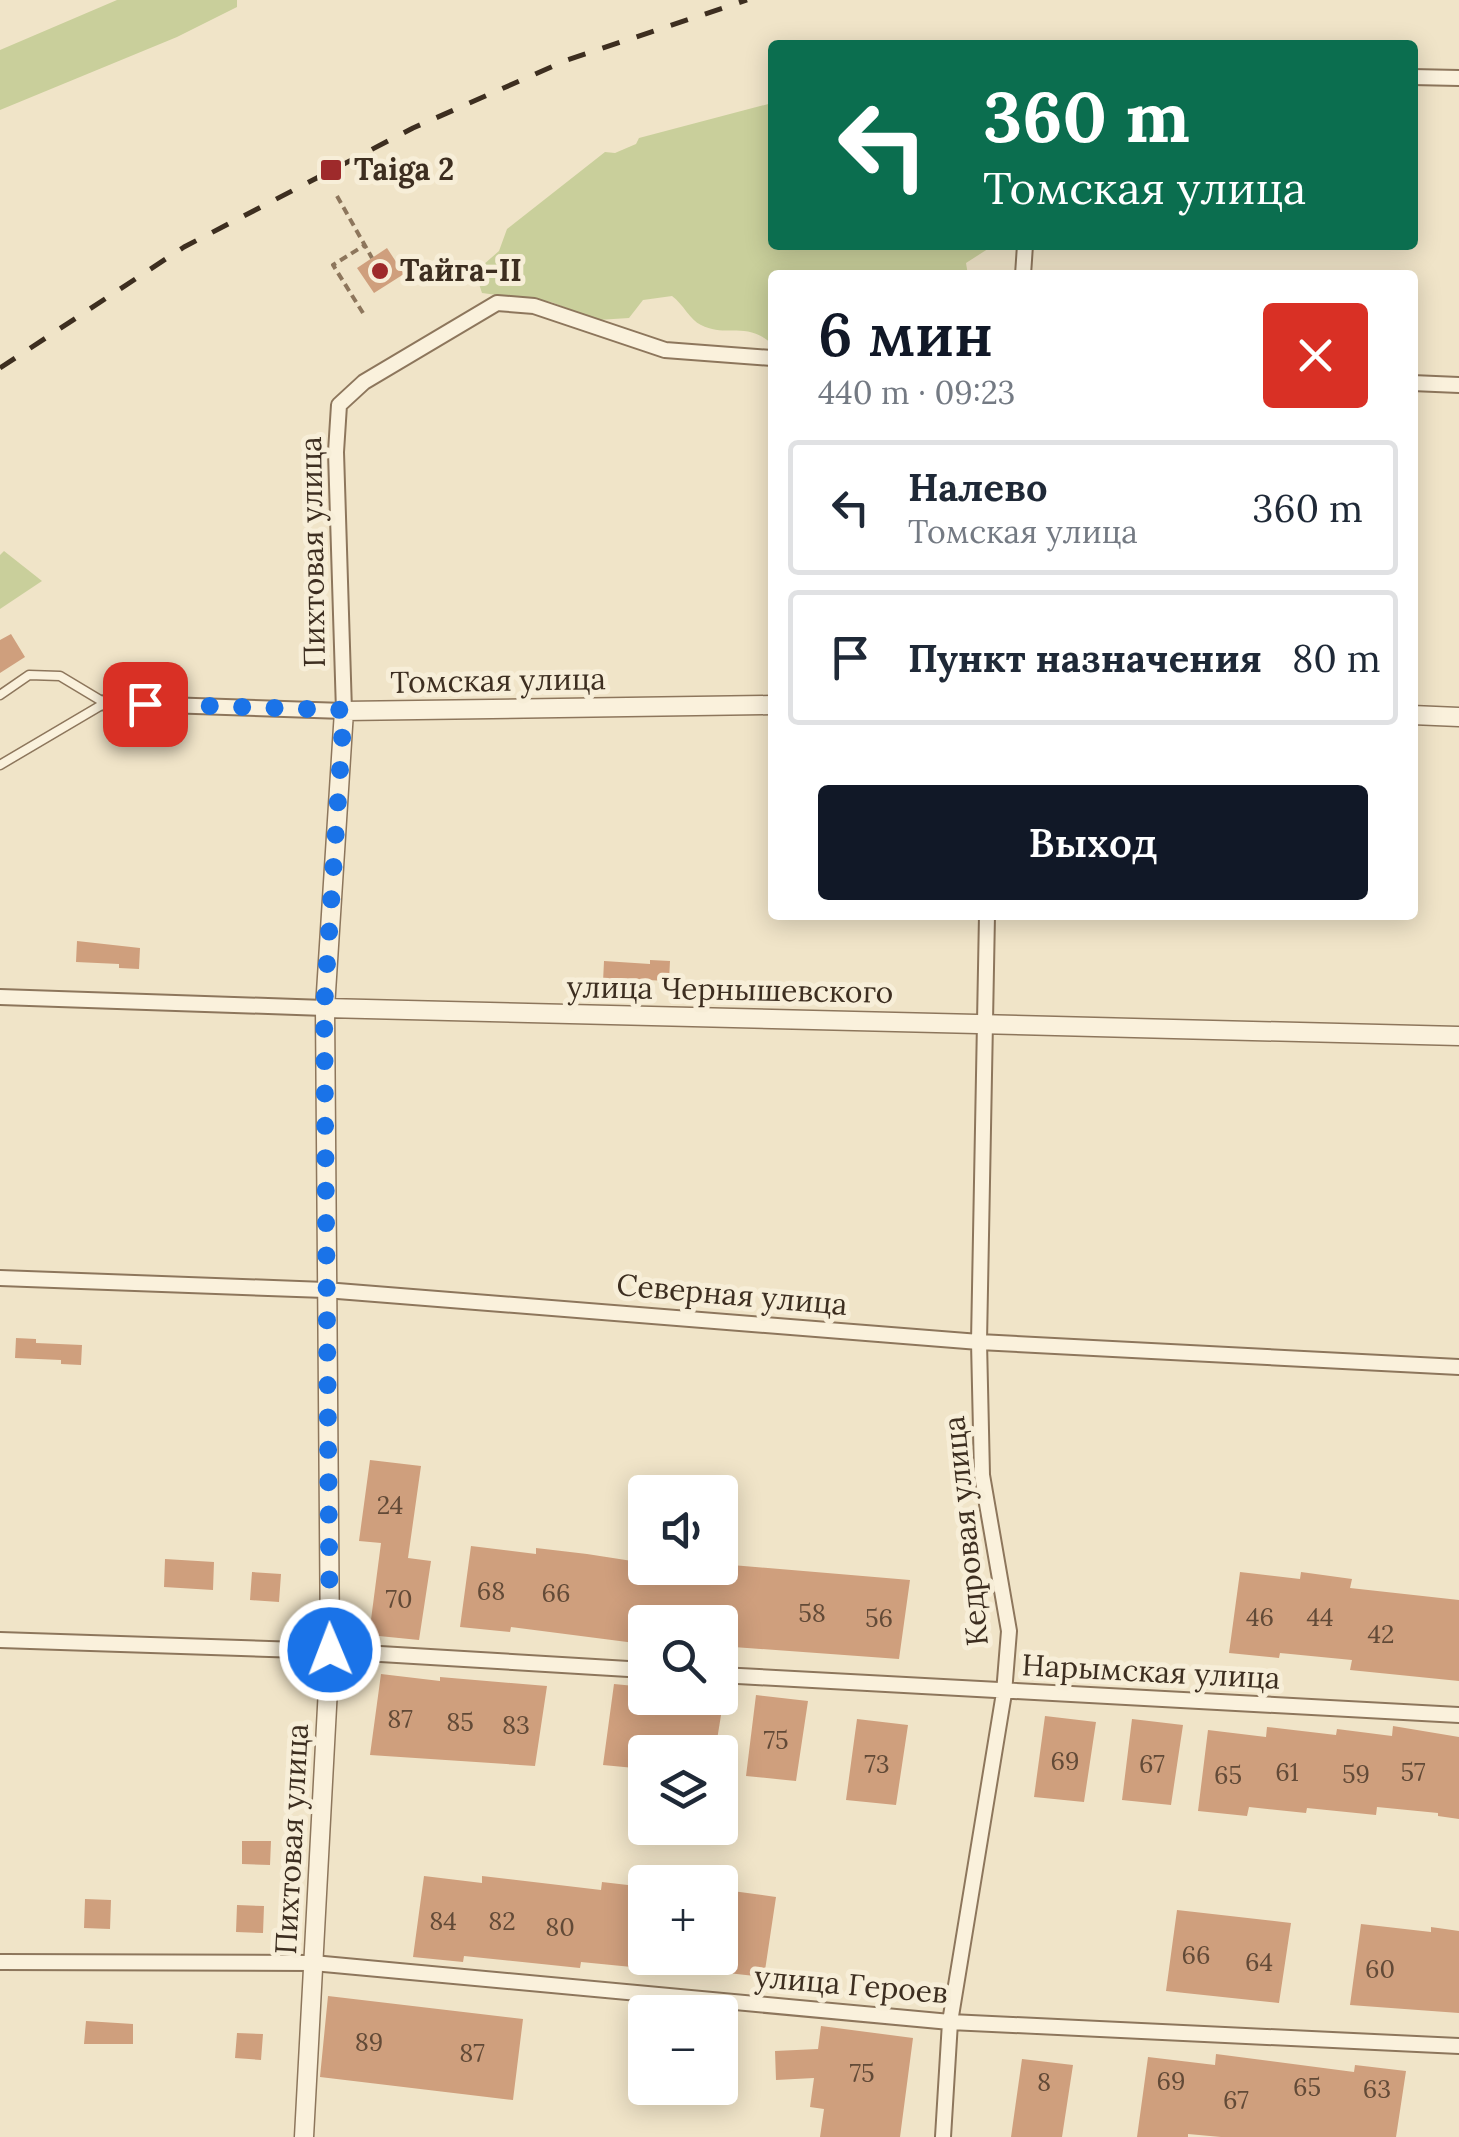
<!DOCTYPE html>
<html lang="ru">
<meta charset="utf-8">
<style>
body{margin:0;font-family:Lora,serif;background:#f6f6f7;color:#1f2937;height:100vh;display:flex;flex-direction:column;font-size:38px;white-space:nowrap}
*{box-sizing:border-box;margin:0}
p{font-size:32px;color:#747a83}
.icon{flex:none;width:55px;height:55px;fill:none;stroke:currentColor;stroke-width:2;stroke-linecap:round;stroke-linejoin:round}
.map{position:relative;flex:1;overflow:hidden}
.details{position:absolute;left:768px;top:270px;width:650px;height:650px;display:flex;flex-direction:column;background:#fff;border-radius:10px;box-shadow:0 5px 25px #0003}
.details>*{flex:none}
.top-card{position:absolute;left:768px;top:40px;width:650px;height:210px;border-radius:10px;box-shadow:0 5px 25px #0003;background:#0b6e4f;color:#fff;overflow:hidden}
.buttons{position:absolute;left:628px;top:1475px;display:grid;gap:20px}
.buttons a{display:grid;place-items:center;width:110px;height:110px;border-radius:10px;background:#fff;box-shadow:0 5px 25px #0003;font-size:50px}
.pin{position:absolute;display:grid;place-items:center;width:85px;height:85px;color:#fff;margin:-42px;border-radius:20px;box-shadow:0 5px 15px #0006}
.me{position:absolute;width:110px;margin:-55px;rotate:359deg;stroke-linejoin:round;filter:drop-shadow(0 0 8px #0008)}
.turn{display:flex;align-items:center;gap:35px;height:210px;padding:0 50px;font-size:45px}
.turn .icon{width:130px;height:130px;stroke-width:2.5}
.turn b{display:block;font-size:70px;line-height:85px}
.round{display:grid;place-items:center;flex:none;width:105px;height:105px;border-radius:10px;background:#f6f6f7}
.overview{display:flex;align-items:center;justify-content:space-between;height:170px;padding:0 50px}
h1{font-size:60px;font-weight:600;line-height:75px;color:#111827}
.cta{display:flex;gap:20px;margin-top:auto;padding:20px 50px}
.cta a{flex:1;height:115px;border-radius:10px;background:#111827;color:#fff;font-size:40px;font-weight:600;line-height:115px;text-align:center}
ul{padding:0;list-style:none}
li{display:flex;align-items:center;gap:30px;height:135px;margin:0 20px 15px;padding:0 30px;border:5px solid #e0e1e3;border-radius:10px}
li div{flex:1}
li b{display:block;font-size:38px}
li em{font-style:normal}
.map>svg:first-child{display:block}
</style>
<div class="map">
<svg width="1459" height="2137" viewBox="0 0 1459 2137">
<rect width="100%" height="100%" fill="#f0e4c8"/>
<!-- green -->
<path fill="#c9cf9b" d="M117 0H237V7L177 37 0 110V50Z
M772 103V245H994L966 263 968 275H900L892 272 879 275H772L771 343C745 321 726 338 701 325 690 320 683 304 672 296L643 300 629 318 598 320 551 302 482 293 475 272 499 251 507 229 605 152 615 153 636 144 639 138Z
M4 551 42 581 0 609V555Z"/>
<!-- building -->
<path fill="#cf9f7d" d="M387 248 404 274 374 293 357 268Z
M11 634 25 657 0 673V640Z
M77 941 140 948 139 969 119 968V964L76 962Z
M650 960 670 961 669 981 623 979V983L603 982 604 961 650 964Z
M16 1338 36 1339V1343L82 1345 81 1365 61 1364V1360L15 1358Z
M370 1460 421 1466 408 1558 431 1561 419 1640 369 1635 381 1543 359 1541Z
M471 1546 536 1554V1548L587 1554 645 1563V1568H720V1564L910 1580 899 1659 720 1646V1622H637L635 1643 511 1627 510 1632 460 1627Z
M165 1559 214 1562 213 1590 164 1587Z
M252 1572 281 1574 279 1602 250 1600Z
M1240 1572 1300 1579 1301 1572 1352 1579 1350 1588 1459 1600V1681L1350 1670 1352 1660 1280 1653 1279 1658 1229 1653Z
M381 1674 440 1681V1677L547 1686 535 1766 370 1755Z
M614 1684 645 1687V1698L724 1697 715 1752H645V1769L603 1765Z
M756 1695 808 1701 796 1781 746 1776Z
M1045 1716 1096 1722 1084 1802 1034 1797Z
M857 1719 908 1725 896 1805 846 1800Z
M1132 1719 1183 1725 1171 1805 1122 1800Z
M1393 1726 1459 1737V1819L1438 1816V1813L1377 1807 1376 1815 1307 1808 1306 1813 1249 1807 1247 1816 1198 1811 1208 1730 1266 1737 1267 1727 1336 1735 1337 1729 1392 1736Z
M242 1841H271L270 1865 242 1864Z
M424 1876 482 1883V1876L601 1890 602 1882 645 1887V1964L642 1968 581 1962 580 1968 464 1956 463 1962 413 1957Z
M725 1890 776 1897 764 1977 673 1967 674 1958H720Z
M85 1899 111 1900 110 1929 84 1928Z
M237 1905 264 1906 263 1933 236 1932Z
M1177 1910 1291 1923 1279 2003 1166 1991Z
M1361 1924 1431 1932V1927L1459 1931V2013L1350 2005Z
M328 1996 523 2019 513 2100 320 2077Z
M86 2021 133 2024V2044H84Z
M821 2026 913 2038 900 2137H820L824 2109 810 2107 814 2078 776 2080 775 2051 818 2049Z
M237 2033 263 2034 261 2060 235 2058Z
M1216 2054 1354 2072 1355 2065 1406 2071 1396 2137H1221L1188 2134V2137H1137L1148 2057 1215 2065Z
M1022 2059 1073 2065 1062 2137H1011Z"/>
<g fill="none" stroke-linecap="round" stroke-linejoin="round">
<!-- service casing -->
<g stroke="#8d765c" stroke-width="11">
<path id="service" d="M0 695 29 675 60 676 105 703 0 765"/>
</g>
<!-- minor casing -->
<g stroke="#8d765c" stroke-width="18">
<path id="minor" d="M1412 77 1459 78
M1023 275 1025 245
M1412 383 1459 385
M105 703 344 711 336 452 339 405 364 382 497 303 534 306 665 350 772 358
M0 997 325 1008
M0 1278 325 1290 979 1342 1459 1367
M0 1640 330 1651 645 1670
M720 1675 1459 1715
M0 1962 313 1963 950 2022 1459 2046
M943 2137 950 2022 1004 1693 1009 1631 982 1475 979 1342 987 915"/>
</g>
<!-- tertiary casing -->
<g stroke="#8d765c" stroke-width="21">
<path id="tertiary" d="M1412 715 1459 717
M325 1008 1459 1036
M304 2137 330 1651 325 1008 344 711 772 705"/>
</g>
<!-- path -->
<path stroke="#8d765c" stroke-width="4" stroke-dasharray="8 5" stroke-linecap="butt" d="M337 196 372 258
M363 313 333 265 365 245"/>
<!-- service -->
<use href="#service" stroke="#faf1dc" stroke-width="8"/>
<!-- minor -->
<use href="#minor" stroke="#faf1dc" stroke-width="14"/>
<!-- tertiary -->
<use href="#tertiary" stroke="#faf1dc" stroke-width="18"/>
<!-- rail -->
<path stroke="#3d2e20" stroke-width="5" stroke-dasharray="18 18" stroke-linecap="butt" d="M0 368 184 247 413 128 567 60 747 0"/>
</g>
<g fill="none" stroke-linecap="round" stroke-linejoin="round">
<!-- route -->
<path stroke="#1a73e8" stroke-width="18" stroke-dasharray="0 32.4" d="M145 704 344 710 324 1008 330 1650"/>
</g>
<!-- markers -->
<g fill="#9e2a2b" stroke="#f7eed8" stroke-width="4">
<rect x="319" y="158" width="24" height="24" rx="5"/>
<circle cx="380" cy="271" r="10"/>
</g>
<g text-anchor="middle" stroke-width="10" stroke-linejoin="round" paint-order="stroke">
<!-- number labels -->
<g font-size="25" fill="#624a37">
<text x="390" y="1514">24</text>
<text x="491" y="1600">68</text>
<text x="556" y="1602">66</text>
<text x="399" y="1608">70</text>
<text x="812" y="1622">58</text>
<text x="1260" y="1626">46</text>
<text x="1320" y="1626">44</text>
<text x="879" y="1627">56</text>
<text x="1381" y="1643">42</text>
<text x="400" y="1728">87</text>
<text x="460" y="1731">85</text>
<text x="516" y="1734">83</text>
<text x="776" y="1749">75</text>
<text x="1065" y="1770">69</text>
<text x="877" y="1773">73</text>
<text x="1152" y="1773">67</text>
<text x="1287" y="1781">61</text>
<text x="1413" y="1781">57</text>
<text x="1356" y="1783">59</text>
<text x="1228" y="1784">65</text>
<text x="443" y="1930">84</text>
<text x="502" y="1930">82</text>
<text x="560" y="1936">80</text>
<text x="1196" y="1964">66</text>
<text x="1259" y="1971">64</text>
<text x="1380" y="1978">60</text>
<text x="369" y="2051">89</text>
<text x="472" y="2062">87</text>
<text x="862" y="2082">75</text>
<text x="1171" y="2090">69</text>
<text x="1044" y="2091">8</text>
<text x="1307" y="2096">65</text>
<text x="1377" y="2098">63</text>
<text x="1236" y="2109">67</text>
</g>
<!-- poi labels -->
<g font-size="30" font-weight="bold" fill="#3d2e20" stroke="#f7eed8" text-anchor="start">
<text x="354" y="180">Taiga 2</text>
<text x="400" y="281">Тайга-II</text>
</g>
<!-- street labels -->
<g font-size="30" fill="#3d2e20" stroke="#f7eed8">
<text transform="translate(313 552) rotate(-91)" y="10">Пихтовая улица</text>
<text transform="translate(498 681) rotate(-1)" y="10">Томская улица</text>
<text transform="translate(730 990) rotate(1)" y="10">улица Чернышевского</text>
<text transform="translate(732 1295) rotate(5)" y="10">Северная улица</text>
<text transform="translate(966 1531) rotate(-96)" y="10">Кедровая улица</text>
<text transform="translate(1151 1672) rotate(3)" y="10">Нарымская улица</text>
<text transform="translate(292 1839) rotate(-87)" y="10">Пихтовая улица</text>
<text transform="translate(851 1985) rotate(5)" y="10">улица Героев</text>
</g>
</g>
</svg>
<div class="buttons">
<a><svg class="icon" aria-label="sound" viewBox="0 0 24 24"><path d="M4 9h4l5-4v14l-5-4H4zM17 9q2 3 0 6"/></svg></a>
<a><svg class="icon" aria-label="search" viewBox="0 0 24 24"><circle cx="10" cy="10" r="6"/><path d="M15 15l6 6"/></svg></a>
<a><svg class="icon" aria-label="layers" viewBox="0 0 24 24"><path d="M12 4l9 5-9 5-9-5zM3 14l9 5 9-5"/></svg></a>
<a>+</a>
<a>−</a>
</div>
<div class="pin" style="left:145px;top:704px;background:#d93025"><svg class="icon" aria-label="arrive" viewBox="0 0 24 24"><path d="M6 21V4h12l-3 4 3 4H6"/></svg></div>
<svg class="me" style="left:330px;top:1650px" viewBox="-20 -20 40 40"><circle r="17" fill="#1a73e8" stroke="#fff" stroke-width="3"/><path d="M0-11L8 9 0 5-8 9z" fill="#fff"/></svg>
<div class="top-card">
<div class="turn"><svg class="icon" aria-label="left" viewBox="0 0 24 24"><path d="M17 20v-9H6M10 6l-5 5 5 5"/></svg><div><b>360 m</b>Томская улица</div></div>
</div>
<section class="details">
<div class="overview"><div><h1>6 мин</h1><p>440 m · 09:23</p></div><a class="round" style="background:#d93025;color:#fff"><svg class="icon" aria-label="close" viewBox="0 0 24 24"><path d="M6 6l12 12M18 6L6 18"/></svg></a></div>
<ul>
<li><svg class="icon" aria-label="left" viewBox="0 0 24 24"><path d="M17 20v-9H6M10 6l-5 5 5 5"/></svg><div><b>Налево</b><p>Томская улица</p></div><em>360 m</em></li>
<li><svg class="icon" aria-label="arrive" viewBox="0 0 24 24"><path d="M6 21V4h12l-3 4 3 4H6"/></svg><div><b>Пункт назначения</b></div><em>80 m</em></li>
</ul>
<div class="cta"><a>Выход</a></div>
</section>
</div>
